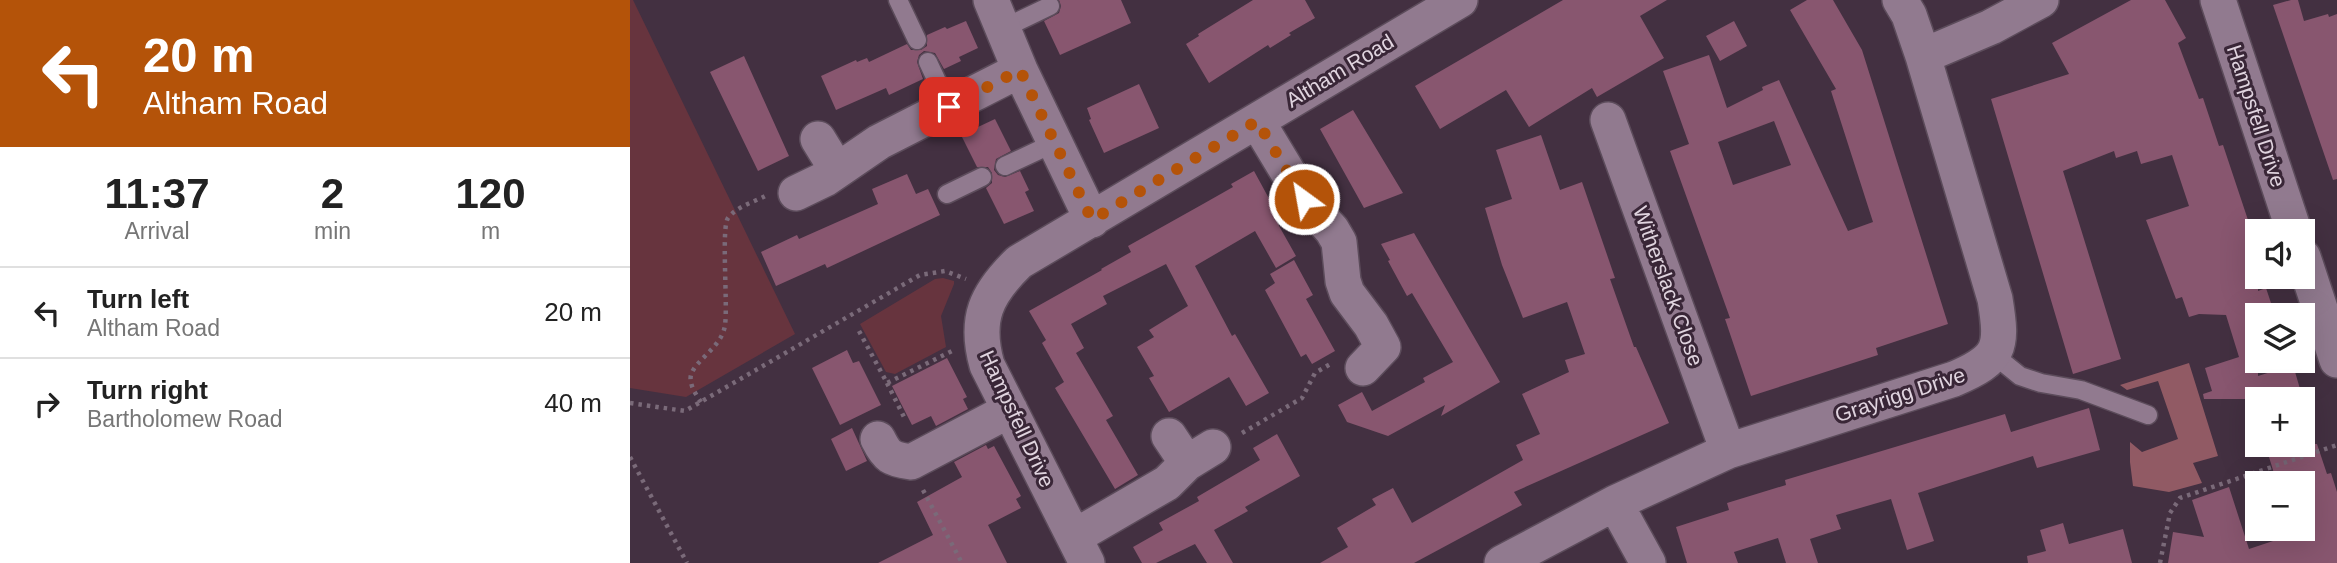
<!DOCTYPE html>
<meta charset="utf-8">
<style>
body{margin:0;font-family:Helvetica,sans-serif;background:#f2f2f2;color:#222;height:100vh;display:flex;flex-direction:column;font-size:26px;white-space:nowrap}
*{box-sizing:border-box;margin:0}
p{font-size:23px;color:#767676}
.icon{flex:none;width:38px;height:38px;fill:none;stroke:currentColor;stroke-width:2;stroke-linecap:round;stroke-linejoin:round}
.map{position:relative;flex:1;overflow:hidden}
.sheet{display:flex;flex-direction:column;background:#fff;width:630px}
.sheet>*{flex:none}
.guide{background:#b45309;color:#fff;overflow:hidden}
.controls{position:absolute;left:1615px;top:219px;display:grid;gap:14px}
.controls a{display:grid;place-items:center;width:70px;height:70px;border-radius:0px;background:#fff;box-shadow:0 7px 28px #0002;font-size:35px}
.pin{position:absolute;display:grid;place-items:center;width:60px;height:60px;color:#fff;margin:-30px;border-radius:14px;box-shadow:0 4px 10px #0006}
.me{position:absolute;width:77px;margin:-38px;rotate:328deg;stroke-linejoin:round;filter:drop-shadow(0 0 5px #0008)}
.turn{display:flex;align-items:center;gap:24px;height:147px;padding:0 28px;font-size:32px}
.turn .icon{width:91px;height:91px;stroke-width:2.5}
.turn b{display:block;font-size:49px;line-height:60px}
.eta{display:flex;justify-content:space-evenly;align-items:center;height:119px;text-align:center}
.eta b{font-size:42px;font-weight:600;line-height:49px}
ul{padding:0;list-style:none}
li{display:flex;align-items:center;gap:21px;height:91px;padding:0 28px;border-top:2px solid #e0e0e0}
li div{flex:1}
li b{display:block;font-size:26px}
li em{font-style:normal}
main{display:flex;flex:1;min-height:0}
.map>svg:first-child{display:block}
</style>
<main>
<section class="sheet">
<div class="guide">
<div class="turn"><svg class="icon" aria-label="left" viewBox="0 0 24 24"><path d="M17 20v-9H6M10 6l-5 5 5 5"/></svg><div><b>20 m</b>Altham Road</div></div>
</div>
<div class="eta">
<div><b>11:37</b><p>Arrival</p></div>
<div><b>2</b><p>min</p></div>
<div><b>120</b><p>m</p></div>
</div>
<ul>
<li><svg class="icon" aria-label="left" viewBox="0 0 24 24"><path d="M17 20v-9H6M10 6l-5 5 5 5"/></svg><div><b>Turn left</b><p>Altham Road</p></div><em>20 m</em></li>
<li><svg class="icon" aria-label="right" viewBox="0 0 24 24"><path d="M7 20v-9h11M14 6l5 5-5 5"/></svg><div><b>Turn right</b><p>Bartholomew Road</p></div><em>40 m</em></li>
</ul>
</section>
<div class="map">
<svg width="1707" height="563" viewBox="0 0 1707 563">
<rect width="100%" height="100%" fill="#433041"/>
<!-- green -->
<path fill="#67343e" d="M0 0H3L165 334 56 397 0 388Z
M313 278 324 281V284L311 316 316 347 265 374 256 372 230 324 305 279Z"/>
<!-- forest -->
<path fill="#915a64" d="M1559 363 1588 456 1563 463 1572 483 1539 492 1503 486 1500 462V442L1512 452 1548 439 1528 381 1497 390 1490 385Z"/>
<!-- building -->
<path fill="#88566f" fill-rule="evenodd" d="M429 0H491L501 23 430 55 414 21 429 13 431 6Z
M623 0H675L685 18 659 33 661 35 640 48 638 45 579 83 556 44 569 36 568 34Z
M933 0H1037L1010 16 1034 58 967 97 962 88 899 127 876 90 810 129 785 86Z
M1177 0H1203L1232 50 1318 324 1246 348 1248 355 1121 396 1095 319 1100 318 1040 151 1059 144 1033 71 1079 55 1097 108 1133 90 1132 87 1149 80 1218 231 1243 222 1201 91 1206 89 1160 10ZM1144 121 1161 165 1103 185 1088 142Z
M1501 0H1535L1556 38 1548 43 1569 99 1573 98 1589 146 1593 145 1628 250V291L1636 288 1645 315H1628V376L1663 365 1673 399H1574L1573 394 1582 391 1575 368 1609 357 1596 315 1569 314 1559 317 1552 297 1546 299 1516 220 1559 206 1542 155 1511 164 1507 151 1486 158 1484 151 1433 171 1491 359 1443 374 1361 99 1439 74 1422 43Z
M1661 0H1668L1674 21 1698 14 1699 17 1707 14V179L1703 180 1643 5Z
M336 21 348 48 329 57 331 61 314 69 305 53 294 51 289 55 287 62 293 79 259 95 256 88 206 110 191 76 226 60 227 62 237 58 239 62 277 44 281 50H291L297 46V35L315 27 317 29Z
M1104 21 1117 46 1090 61 1076 36Z
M114 56 159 156 128 171 80 72Z
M509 84 529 128 474 153 459 120 461 119 457 108Z
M723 110 773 193 734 208 690 129Z
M365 119 381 151 366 159 364 170 368 175 375 177 390 171 399 190 395 192 404 211 374 224 356 188 362 183V173L358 167H347L331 135Z
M911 135 930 190 952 182 985 278 980 279 1004 347H1006L1039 423 884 492 892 505 784 563H690L718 547 707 528 746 505 742 499 763 488 782 523 893 460 886 445 910 434 892 394 939 372 935 360 955 354 937 302 893 318 872 265 855 208 882 199 866 150Z
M624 171 648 215 644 217 666 256 646 268 625 231 565 266 602 336 605 334 639 393 616 406 599 377 539 412 519 378 524 376 507 347 524 337 519 330 558 306 536 264 473 296 477 304 441 324 454 348 446 353 483 416 476 420 508 475 485 489 425 388 434 382 412 343 416 340 399 311 472 270 471 269 501 252 498 246 573 204 603 187 601 184Z
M277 174 286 194 298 189 310 215 197 268 195 264 146 286 131 252 167 235 169 239 248 204 242 189Z
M784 233 870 382 811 416 815 405 758 436 717 422 708 405 732 392 742 411 795 382 793 378 823 362 782 293 777 296 758 261 760 260 751 244Z
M664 260 683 295 676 299 705 351 682 364 676 354 671 357 635 290 645 283 640 274Z
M217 350 223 363 229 361 251 405 210 425 182 368Z
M317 358 337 397 333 399 338 409 306 426 301 416 282 425 262 386Z
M1459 408 1470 450 1407 468 1403 456 1288 493 1304 541 1277 550 1261 499 1206 515 1211 529 1180 539 1188 563H1156L1148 538 1104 552 1108 563H1057L1046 527 1099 510 1097 503 1156 485 1155 480 1375 414 1381 432Z
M222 428 237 461 216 471 201 439Z
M647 434 670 476 615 507 618 511 584 530 603 563H577L565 544 526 563H512L503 547 533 530 529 523 569 501 567 497 630 460 623 448Z
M1635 444H1687L1697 474 1701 473 1707 492V563H1538L1543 532 1574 537 1562 500 1599 487 1619 549 1667 533 1666 528H1673V483H1647Z
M356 445 358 449 364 446 391 496 386 499 391 508 358 525 377 563H248L303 535 287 502 332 477 324 462Z
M1433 523 1439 544 1493 529 1502 563H1398L1397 556 1416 551 1410 530Z"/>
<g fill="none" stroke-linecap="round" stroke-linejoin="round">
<!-- lane casing -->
<g stroke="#5c4c5b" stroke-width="21">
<path id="lane" d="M268 0 287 40
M372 29 420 6
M298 62 319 107
M375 166 424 143
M317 194 352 177
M1364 355 1390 376 1411 383 1451 390 1518 415"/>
</g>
<!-- street casing -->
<g stroke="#5c4c5b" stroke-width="38">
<path id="street" d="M361 0 390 70 462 220
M1588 0 1664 231
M1293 56 1361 27 1411 0
M978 120 1098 451
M627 121 674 199 702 230 709 242 713 281 717 293 741 325 753 347 733 368
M188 139 207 170
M166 193 195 179 249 142 390 70
M1673 257 1707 360
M539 436 557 463
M248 439C257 457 261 459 281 462L380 410
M985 503 1018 563
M444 537 537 483 557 463 583 447
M457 563 357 365C344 319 356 294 389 262L830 0
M872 563 985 503 1098 451 1324 379C1371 359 1373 348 1365 299L1293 56 1279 15 1270 0"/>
</g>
<!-- path -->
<path stroke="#7a6a79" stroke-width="4.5" stroke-dasharray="3.5 5" stroke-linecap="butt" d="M229 331 257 383 322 351
M257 383 274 417
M71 402C67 396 62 389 61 382 56 364 92 350 95 325 98 305 91 227 98 218 106 207 124 202 135 196
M0 403 55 411 290 275 315 271 336 279
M612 433 672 398 685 373 702 363
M0 457 57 563
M293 490 332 563
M1530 563 1540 513 1550 498 1707 445"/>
<!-- lane -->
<use href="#lane" stroke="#917a8f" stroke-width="18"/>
<!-- street -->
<use href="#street" stroke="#917a8f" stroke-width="35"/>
</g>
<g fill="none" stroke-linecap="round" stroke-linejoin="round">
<!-- route -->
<path stroke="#b45309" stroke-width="12" stroke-dasharray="0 21.6" d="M319 107 390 70 462 220 627 121 674 199"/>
</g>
<g text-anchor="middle" stroke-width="6" stroke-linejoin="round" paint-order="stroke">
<!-- street labels -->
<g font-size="21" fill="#e0d4df" stroke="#392637">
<text transform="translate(710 71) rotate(-31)" y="7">Altham Road</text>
<text transform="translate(1626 116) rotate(72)" y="7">Hampsfell Drive</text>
<text transform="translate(1038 286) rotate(70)" y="7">Witherslack Close</text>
<text transform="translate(1270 395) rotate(-18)" y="7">Grayrigg Drive</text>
<text transform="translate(387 419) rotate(65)" y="7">Hampsfell Drive</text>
</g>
</g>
</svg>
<div class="controls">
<a><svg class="icon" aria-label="sound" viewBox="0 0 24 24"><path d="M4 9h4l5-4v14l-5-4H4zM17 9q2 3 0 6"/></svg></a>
<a><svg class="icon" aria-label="layers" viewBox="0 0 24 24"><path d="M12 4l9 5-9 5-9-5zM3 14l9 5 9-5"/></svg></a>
<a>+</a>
<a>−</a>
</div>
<div class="pin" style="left:319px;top:107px;background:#d93025"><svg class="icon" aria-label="arrive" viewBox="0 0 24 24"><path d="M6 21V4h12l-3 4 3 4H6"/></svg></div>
<svg class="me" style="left:674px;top:199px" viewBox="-20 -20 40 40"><circle r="17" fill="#b45309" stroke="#fff" stroke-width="3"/><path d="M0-11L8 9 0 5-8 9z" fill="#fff"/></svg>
</div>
</main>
